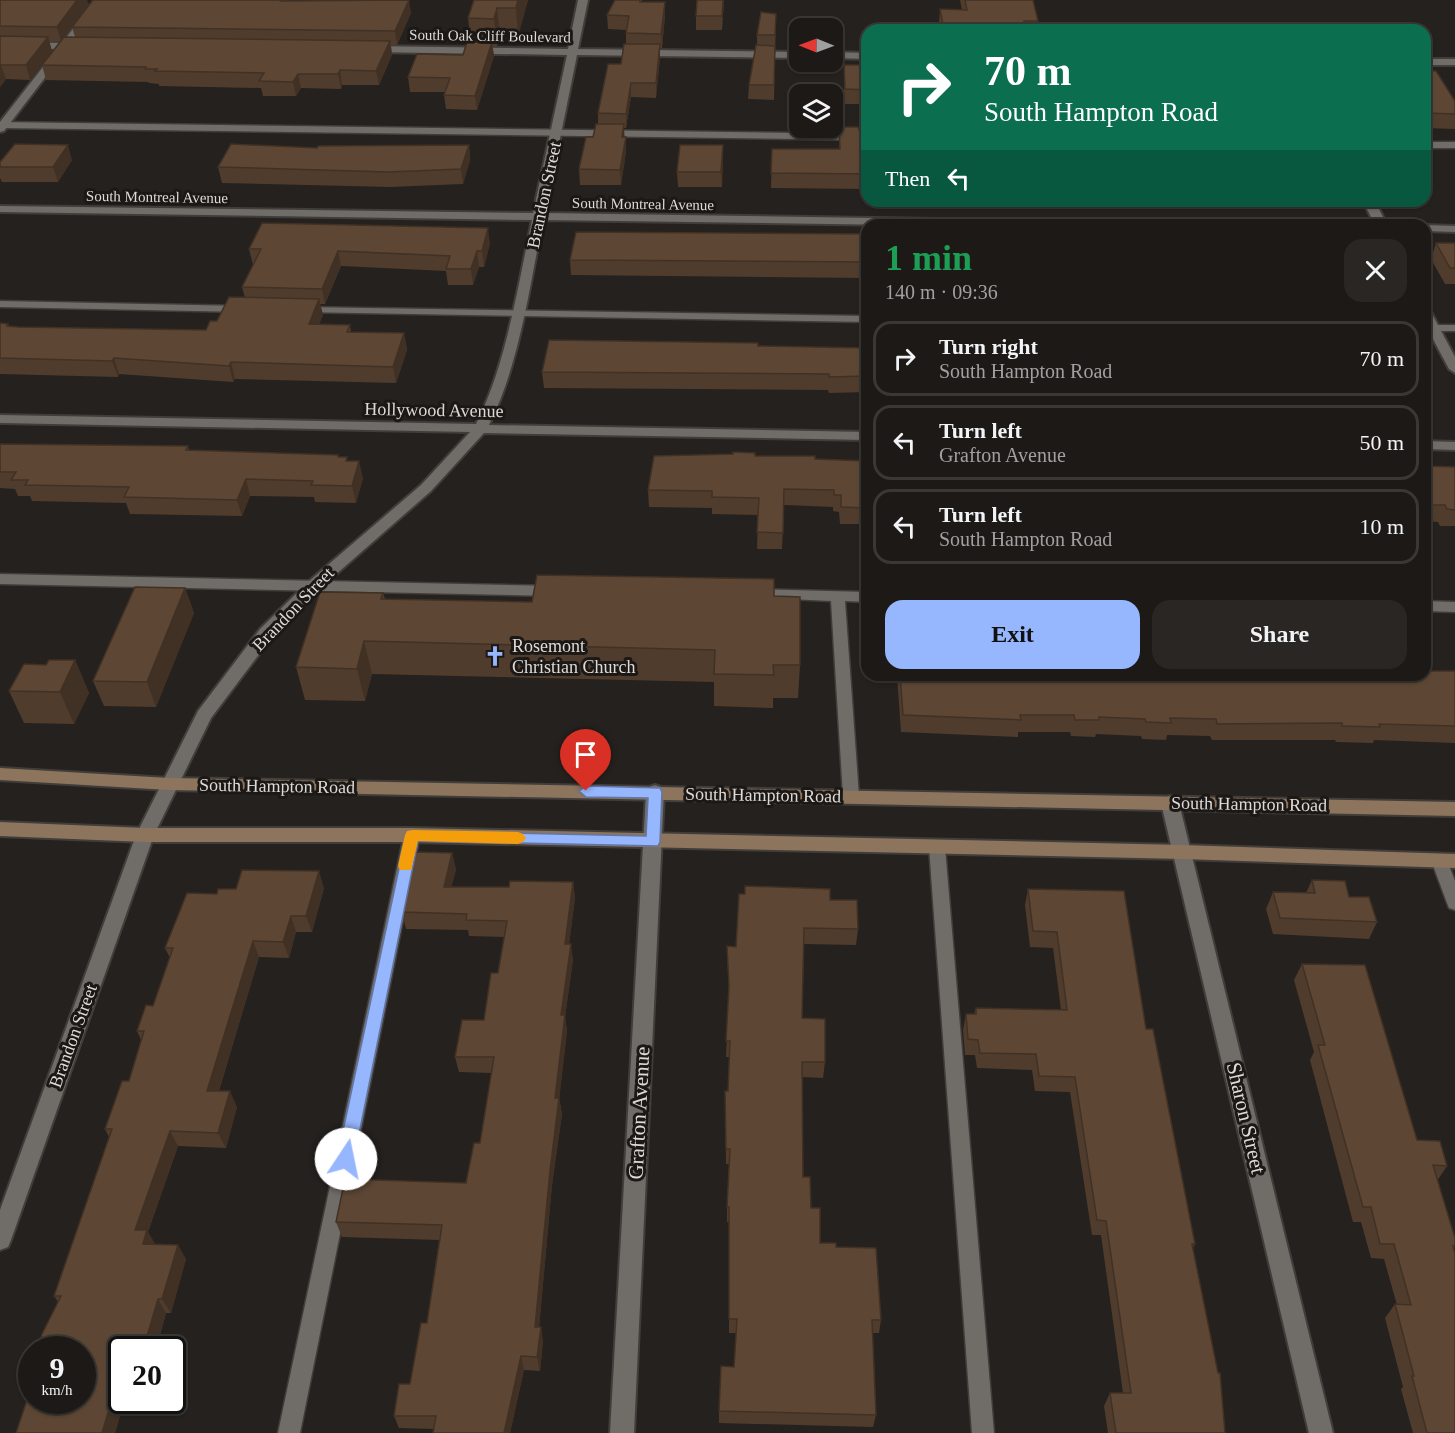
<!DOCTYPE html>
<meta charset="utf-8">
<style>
body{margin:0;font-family:Georgia,serif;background:#292623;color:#f1f3f6;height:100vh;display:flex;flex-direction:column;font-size:22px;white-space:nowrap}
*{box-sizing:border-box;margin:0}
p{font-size:20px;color:#a0a0a1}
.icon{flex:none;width:33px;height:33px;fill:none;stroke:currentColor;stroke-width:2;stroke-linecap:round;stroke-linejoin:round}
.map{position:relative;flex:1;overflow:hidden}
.drawer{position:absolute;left:861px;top:219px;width:570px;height:462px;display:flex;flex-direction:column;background:#1c1916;border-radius:18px;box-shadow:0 2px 4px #0004,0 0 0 2px #3a3835}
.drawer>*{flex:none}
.hud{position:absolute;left:861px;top:24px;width:570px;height:183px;border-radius:18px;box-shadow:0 2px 4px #0004,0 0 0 2px #3a3835;background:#0b6e4f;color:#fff;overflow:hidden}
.needle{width:39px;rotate:271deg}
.buttons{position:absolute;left:789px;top:18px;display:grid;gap:12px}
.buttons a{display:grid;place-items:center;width:54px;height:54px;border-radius:12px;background:#1c1916;box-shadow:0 2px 4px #0004,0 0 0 2px #3a3835;font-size:30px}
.speed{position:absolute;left:18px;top:1336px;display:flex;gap:12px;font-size:30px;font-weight:700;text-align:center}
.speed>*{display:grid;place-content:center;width:78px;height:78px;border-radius:50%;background:#1c1916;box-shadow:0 2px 4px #0004,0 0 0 2px #3a3835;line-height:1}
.speed small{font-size:15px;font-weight:400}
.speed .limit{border:3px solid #111;border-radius:9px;background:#fff;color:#111}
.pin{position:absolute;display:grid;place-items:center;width:51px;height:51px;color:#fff;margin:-62px -26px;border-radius:50% 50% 50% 0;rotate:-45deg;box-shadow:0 0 6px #0007}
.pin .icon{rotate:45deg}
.me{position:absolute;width:66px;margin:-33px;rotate:11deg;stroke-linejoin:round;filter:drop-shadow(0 0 4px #0008)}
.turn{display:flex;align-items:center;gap:21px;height:126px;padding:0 24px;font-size:27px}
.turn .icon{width:78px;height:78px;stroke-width:2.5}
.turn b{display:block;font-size:42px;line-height:51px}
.then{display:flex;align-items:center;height:57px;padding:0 24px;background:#0003;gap:12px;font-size:22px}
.round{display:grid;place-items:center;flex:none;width:63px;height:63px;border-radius:18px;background:#292623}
.headline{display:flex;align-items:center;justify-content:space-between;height:102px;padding:0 24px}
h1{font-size:36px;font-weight:700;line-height:45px;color:#1e9e55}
.action{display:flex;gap:12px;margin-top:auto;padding:12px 24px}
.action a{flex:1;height:69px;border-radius:18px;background:#96b6fd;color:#111;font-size:24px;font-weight:700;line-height:69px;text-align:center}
.action a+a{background:#292623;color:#f1f3f6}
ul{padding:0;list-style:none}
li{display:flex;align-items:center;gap:18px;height:75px;margin:0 12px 9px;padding:0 12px;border:3px solid #3a3835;border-radius:18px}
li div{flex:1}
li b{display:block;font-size:22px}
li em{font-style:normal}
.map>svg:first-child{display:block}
</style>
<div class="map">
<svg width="1455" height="1433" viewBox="0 0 1455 1433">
<rect width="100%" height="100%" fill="#25211e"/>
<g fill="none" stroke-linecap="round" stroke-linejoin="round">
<!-- service casing -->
<g stroke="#403d3a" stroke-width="3">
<path id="service" d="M0 122 867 134V140L0 128Z
M1425 142H1455V148H1425Z
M0 301 243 306 249 309 243 312 0 307Z
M303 307 867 316V322L299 312V308Z
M1425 325H1455V331H1425Z
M0 574 555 586 562 591 555 596 0 584Z
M753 589 867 592V602L845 601 859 796 857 800H845L843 796 831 601 748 597 746 594Z
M1425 601 1455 602V612L1425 611Z
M412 829 418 831 420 835 300 1433H278L404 835 406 831Z
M937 841 943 843 945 847 994 1433H972L929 847 931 843Z
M1439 854 1445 855 1455 881V910L1449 908 1447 903 1431 860 1433 855Z"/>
</g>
<!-- minor casing -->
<g stroke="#403d3a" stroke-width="4">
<path id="minor" d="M95 0H105L72 43 83 44V48L67 49 4 131 0 132V122L57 49 0 48V42L62 43Z
M578 0H588L578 49 800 52V58L577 55 545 213 1142 222 1148 225H897L543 220C530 285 519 366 489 425L867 432V440L484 433 431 491 318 590 272 637 211 718 154 835 11 1240 8 1247 0 1250V1210L136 835 198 711 260 629 308 582 421 485 470 432 0 423V415L476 424C506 366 518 285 532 220L0 212V206L533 213 567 55 370 52 365 49 370 46 568 49Z
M832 52 867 53V59L832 58Z
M1425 59H1455V65H1425Z
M1363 201H1375L1387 225H1375Z
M1423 225H1425L1455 226V232L1425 231Z
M1425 308 1431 312 1455 357V373L1449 369 1425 324Z
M1425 441 1455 442V450L1425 449Z
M655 785 661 787 664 792 634 1433H610L646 792 649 787Z
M1170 796 1176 798 1179 803 1333 1433H1309L1161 803 1164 798Z"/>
</g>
<!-- secondary casing -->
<g stroke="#403d3a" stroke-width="4">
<path id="secondary" d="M0 768 169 778 1455 802V816L169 790 0 780Z
M0 822 145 828H412L1183 845 1455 854V868L1183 859 412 842H145L0 836Z"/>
</g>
<!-- service -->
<use href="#service" fill="#706c68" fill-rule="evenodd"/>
<!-- minor -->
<use href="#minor" fill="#706c68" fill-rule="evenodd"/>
<!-- secondary -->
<use href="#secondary" fill="#8d745c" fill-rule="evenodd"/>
</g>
<!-- wall -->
<path fill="#503c2d" d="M0 0 89 4 61 41H49L52 51 30 80 6 79 0 87Z
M93 0H289V1L411 13 397 45H391L392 55 379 85H342L341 89 301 88 296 96H263L261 88 159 86V84L149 83 148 82 46 80 42 65 75 37 72 27Z
M474 0H528L518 36 500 35 497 46H492L494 56 477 110 446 109 444 95 445 92H410L408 77 463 55 471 42 468 18Z
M615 0H642V2H665V16L662 48H660V58L656 98 631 97 626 128H624L626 152 621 185H580L579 169 598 124V113L621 64 626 44V30L608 29 607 15Z
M697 0H724L722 30H696V16Z
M960 0H1033L1038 21 1037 30H940L939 23 940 9 962 10Z
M776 14 774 100 748 99 749 85 757 45V35Z
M844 65H867V104H844Z
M1425 71 1455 101V129L1425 128Z
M839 127 867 147V189L771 188 772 149H839Z
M469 145 470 160 463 184 391 187 222 183 218 167 317 148Z
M723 145 722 187H678L677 172Z
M72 160 58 182H2L0 178V162Z
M867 234V278L571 275 570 260Z
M490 243 484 267H479L473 285H448L446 271 341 266 325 304H320L323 315 319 324 350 325 351 332 404 333 407 350 396 383 235 379 233 382 119 374 118 377 0 374V323L8 324 9 326 18 327 206 330 245 298 242 287 253 265 249 249Z
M1436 243H1455V284H1445L1431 259Z
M758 346 867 348V392L829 393 828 390 544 388 542 372Z
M1425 368 1431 381 1425 398Z
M0 444 188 446 189 450 338 455 339 457 348 461 363 478 356 503 315 502 314 497 250 496 242 516 130 514 126 503 32 501 30 496H18L15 489 0 488Z
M755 456 867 461V524H840L839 512 833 511V507L784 505 782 549H757L758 515 712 514V508L649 507 648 490Z
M1425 466 1455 467V526H1440L1438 522 1425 521Z
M185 588 194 613 156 707 104 706 93 681Z
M383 593 385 599 532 602 774 596 800 665 798 698H773V708L714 706V682L372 674 365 701 305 700 296 667Z
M75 660 89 693 74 724 24 723 9 691 46 665Z
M1455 671V743L1374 740 1373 743 1336 742 1335 740H1212L1210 736 1167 735 1166 740 1142 739 1141 736 1096 734 1095 737 1071 736 1070 732H1018V737L901 732 897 675H1188L1241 676V675H1425Z
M452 853 456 870 451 887H509L573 882 575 898 569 944 573 960 565 1017 567 1031 559 1098 562 1114 552 1185 539 1327 543 1341 540 1371 524 1370 510 1433H433L434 1429 399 1428 394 1416 410 1384 427 1323 439 1240 342 1237 336 1222 466 1183 480 1143 492 1073 459 1072 455 1057 484 1020 498 973 504 937 469 936 468 930 406 929 402 912Z
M1312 880 1349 897 1377 922 1369 939 1273 934 1266 909 1273 892 1306 893Z
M324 888 312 932H296L289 958 259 957 219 1091 237 1107 226 1148 178 1146 148 1232 155 1244 186 1259 171 1313H166L156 1350H122V1401H142L139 1410 122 1409 115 1433H16L27 1400 22 1394 58 1302 54 1296 109 1137 105 1129 129 1081 141 1040 137 1031 153 1006 170 958 165 948 217 894 236 889Z
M1028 889 1146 1029 1195 1244 1193 1248 1225 1433H1108L1104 1406 1110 1393H1123L1101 1235H1092L1070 1092 1035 1091 1032 1070 977 1068 975 1055H965L963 1030 966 1014H974L976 1008 1061 1010 1053 948 1030 947 1025 905Z
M745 894 830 900 858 929 856 945 804 944 802 1018 825 1062 823 1078 802 1077 803 1177 820 1243 836 1247 881 1320 879 1333H873L876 1415 873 1427 719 1423V1411L734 1367 736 1333H729V1222H727V1207L729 1164H726L725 1106 728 1091 730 1057H726L729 994 727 946 736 947Z
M1302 964 1417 1140 1447 1166 1437 1181 1455 1238 1454 1251 1455 1433H1413L1401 1389 1403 1387 1385 1318 1395 1304 1397 1305 1384 1259 1371 1258 1361 1222H1353L1310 1060 1314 1052 1294 980Z"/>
<!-- shaded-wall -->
<path fill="#413124" d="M77 0H87L89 4 61 41 57 27Z
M409 0 411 13 397 45 395 31Z
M518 0H528L518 36 516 8Z
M723 0H724L722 30V16Z
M665 2V16L662 48 661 34Z
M497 8 500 35 497 46 494 19Z
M48 37 52 51 30 80 26 65Z
M390 41 392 55 379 85 376 71Z
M492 42 494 56 477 110 475 96Z
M660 44V58L656 98V83Z
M1 65 6 79 0 87V66Z
M340 70 342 85 341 89 338 74Z
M298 74 301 88 296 96 293 82Z
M631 83V97L626 128V114Z
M624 124V139L622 137Z
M626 137V152L621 185 620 170Z
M68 145 72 160 58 182 53 167Z
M469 145 470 160 463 184 461 169Z
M723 145V160L722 187 721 172Z
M488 228 490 243 484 267 482 251Z
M338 251 341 266 325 304 322 289Z
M477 251 479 267 473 285 471 269Z
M319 299 323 315 313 340 309 324Z
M404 333 407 350 396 383 393 367Z
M114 358 119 374 118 377 112 361Z
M231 362 235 379 233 382 229 366Z
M359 461 363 478 356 503 352 486Z
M246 479 250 496 242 516 237 500Z
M185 588 194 613 156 707 147 682Z
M364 641 372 674 365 701 357 669Z
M75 660 89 693 74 724 60 692Z
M452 853 456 870 447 903 444 887Z
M319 871 324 888 312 932 306 916Z
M573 882 575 898 567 960 565 944Z
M291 916 296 932 289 958 283 942Z
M253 941 259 957 214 1106 207 1091Z
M571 944 573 960 565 1017 567 1031 558 1110 559 1098 562 1114 552 1185 538 1340 535 1327 561 1015Z
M230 1091 237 1107 226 1148 218 1133Z
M170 1131 178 1146 148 1232 155 1244 151 1258 135 1230Z
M178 1245 186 1259 171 1313 162 1299Z
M158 1299 166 1313 156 1350H143Z
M541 1327 543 1341 540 1371 537 1357Z
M521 1356 524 1370 510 1433H504Z
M113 1396 122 1409 115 1433H102Z
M133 1401H142L139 1410Z"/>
<!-- building -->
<path fill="#5d4634" stroke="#413124" stroke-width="1.5" d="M0 0H77L57 27 0 26Z
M93 0H282L281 1 409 0 395 31 72 27Z
M474 0H518L516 8H497L494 19 468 18Z
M615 0H640V2H665L661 34 626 33 629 16 607 15Z
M697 0H723L722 16H696Z
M965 0H1033L1038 21H1024L1026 30H944L940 9 967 10Z
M761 12 776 14 775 35H757Z
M0 36 48 37 26 65H1L0 66Z
M64 37 390 41 376 71 340 70 338 74H298L293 82 259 81 264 73 155 71 157 69H145L146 67 42 65Z
M467 42H492L475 96 444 95 450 78 408 77 417 54 463 55Z
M624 44H660L656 83H631L626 114 598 113 608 64H621Z
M756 45 775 46 774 85H749Z
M844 65H867V90L845 89Z
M1425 71H1436L1455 101V114L1425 113Z
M596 124H624L622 137H626L620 170 579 169 586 137H593Z
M839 127H858L867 147V174L771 173 772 149H840Z
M15 144 68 145 53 167H0V162Z
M231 144 317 148 318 146 469 145 461 169 388 172 218 167Z
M680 145H723L721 172H677Z
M262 223 488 228 482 251H477L471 269H446L450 256 338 251 322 289 242 287 261 249H249Z
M576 232 867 234V262L570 260Z
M1436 243H1455V268H1450Z
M229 297 319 299 309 324 350 325 347 332 404 333 393 367 231 362 229 366 114 358 112 361 0 358V323L8 324 7 326 18 327 206 330 210 321H217Z
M549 340 758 343V346L867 348V376L829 377V374L542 372Z
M1425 368 1431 381H1425Z
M0 444 188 446 186 450 338 455V457H347L346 461H359L352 486 311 485 313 481 246 479 237 500 124 497 129 487 25 485 28 480H11L16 472H0Z
M733 452 755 453V456H815V459L867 461V508L841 507V495H834V490L784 489 783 533 757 532 759 498 712 497V491L648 490 654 456 733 454Z
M1425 466 1455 467V510L1447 509 1445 505H1425Z
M537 575 774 579V596L800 597V665H773L774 675 714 674 715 650 364 641 357 669 296 667 320 592 383 593 381 599 532 602Z
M135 587 185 588 147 682 93 681Z
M49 660H75L60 692 9 691 24 664 46 665Z
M1425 671H1455V726L1379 724 1380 727 1342 726V723L1217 724 1216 719 1170 718 1171 723 1146 722 1145 719 1099 717V720H1075L1074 715H1020L1021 720 903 715 900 675H1188L1244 676V675H1425Z
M414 852 452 853 444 887H509L510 881 573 882 565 944H571L561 1015H565L555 1098H559L550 1171 535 1327H541L537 1357 521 1356 504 1433H433L436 1416H394L399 1384H410L421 1323H427L442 1225 336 1222 345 1179 466 1183 474 1143H480L494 1057H455L462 1020H484L491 973H498L507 921 466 920 467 914 402 912Z
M242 870 319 871 306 916H291L283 942 253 941 207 1091H230L218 1133 170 1131 135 1230H147L143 1244 178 1245 162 1299H158L143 1350H122V1397L113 1396 102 1433H16L29 1394H22L32 1365V1401H82V1350H37L42 1334 61 1296H54L112 1129H105L122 1081H129L144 1031H137L146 1005 153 1006 173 948H165L187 893 217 894 218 889H236Z
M1312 880 1345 881 1349 897H1369L1377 922 1280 918 1273 892 1315 893Z
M745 886 830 889V900H857L858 929 804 928 802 1018 825 1019V1062H802L803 1177H810L811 1208H820V1243H836V1247L876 1248 881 1320H872L876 1415 719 1411 721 1366 734 1367 737 1319H729V1207H727L730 1149H726L725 1091H728L730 1041H726L729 986 727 946 736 947 739 894H745Z
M1028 889 1124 891 1146 1029H1153L1195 1244H1192L1218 1373H1220L1225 1433H1116L1110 1393H1131L1106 1221 1097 1220 1075 1077 1039 1076 1036 1054 980 1053 978 1040 968 1039 966 1014H976V1008L1067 1010 1057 932 1033 931Z
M1302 964 1365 965 1417 1140 1440 1141 1447 1166 1433 1165 1455 1238V1247L1453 1246 1455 1254V1433H1427L1412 1376H1414L1395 1304 1411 1305 1394 1244H1380L1371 1207H1363L1318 1045H1325Z"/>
<!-- route -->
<path fill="#96b6fd" stroke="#6276a4" stroke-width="1.5" d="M586 786 660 788 662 792 660 842 658 846 418 841 354 1159 352 1164 346 1167 340 1164 337 1159 407 831 646 836 648 798 586 797 579 791Z"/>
<!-- slow -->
<path fill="#f59e0b" d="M412 830 518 832 523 834 526 838 523 842 518 844 418 841 411 870H400L398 866 405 835 407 831Z"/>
<!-- icons -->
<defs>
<g id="church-bare" transform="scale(1.62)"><path d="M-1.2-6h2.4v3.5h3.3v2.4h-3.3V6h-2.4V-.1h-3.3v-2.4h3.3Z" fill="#96b6fd" stroke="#1c1815" stroke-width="2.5" paint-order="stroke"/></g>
</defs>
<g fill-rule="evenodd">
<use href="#church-bare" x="495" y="656"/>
</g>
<g text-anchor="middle" stroke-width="6" stroke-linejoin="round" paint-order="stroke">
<!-- far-street labels -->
<g font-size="15" fill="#dddad8" stroke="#1c1815">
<text transform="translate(490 36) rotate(1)" y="5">South Oak Cliff Boulevard</text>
<text transform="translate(157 197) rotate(1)" y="5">South Montreal Avenue</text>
<text transform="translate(643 204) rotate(1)" y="5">South Montreal Avenue</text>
</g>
<!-- street labels -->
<g font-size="18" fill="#dddad8" stroke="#1c1815">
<text transform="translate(544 195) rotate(-78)" y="6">Brandon Street</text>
<text transform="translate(434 410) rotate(1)" y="6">Hollywood Avenue</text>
<text transform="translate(293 609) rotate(-46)" y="6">Brandon Street</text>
<text transform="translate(277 786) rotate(1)" y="6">South Hampton Road</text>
<text transform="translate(763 795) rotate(1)" y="6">South Hampton Road</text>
<text transform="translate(1249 804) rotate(1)" y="6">South Hampton Road</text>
<text transform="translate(73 1036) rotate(-70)" y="6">Brandon Street</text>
</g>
<!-- poi labels -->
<g font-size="18" fill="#dddad8" stroke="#1c1815" text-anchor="start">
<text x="512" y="652">Rosemont<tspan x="512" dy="21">Christian Church</tspan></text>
</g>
<!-- near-street labels -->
<g font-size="21" fill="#dddad8" stroke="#1c1815">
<text transform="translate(639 1113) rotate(-87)" y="7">Grafton Avenue</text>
<text transform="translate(1246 1118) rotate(77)" y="7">Sharon Street</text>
</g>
</g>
</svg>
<div class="buttons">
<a><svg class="needle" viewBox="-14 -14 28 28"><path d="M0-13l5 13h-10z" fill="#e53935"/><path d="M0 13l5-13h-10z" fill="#a0a0a1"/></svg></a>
<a><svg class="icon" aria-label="layers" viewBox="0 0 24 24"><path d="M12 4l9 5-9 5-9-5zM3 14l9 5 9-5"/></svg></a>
</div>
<div class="speed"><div>9<small>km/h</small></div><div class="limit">20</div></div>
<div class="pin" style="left:586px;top:791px;background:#d93025"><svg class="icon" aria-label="arrive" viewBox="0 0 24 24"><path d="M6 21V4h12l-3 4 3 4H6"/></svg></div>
<svg class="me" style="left:346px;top:1159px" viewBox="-20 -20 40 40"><circle r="19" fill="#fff"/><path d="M0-13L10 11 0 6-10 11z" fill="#96b6fd"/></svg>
<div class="hud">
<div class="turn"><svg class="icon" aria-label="right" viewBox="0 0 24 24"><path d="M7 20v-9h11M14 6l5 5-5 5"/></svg><div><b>70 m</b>South Hampton Road</div></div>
<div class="then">Then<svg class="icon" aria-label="left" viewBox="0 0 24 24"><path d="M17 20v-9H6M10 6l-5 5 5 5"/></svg></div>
</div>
<section class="drawer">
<div class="headline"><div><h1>1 min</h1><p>140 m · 09:36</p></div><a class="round"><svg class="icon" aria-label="close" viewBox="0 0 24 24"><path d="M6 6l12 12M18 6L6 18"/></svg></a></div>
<ul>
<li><svg class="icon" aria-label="right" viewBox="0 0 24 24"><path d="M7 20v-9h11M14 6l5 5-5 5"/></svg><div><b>Turn right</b><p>South Hampton Road</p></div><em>70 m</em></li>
<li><svg class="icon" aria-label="left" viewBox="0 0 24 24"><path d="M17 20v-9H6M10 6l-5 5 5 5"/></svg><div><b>Turn left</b><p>Grafton Avenue</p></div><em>50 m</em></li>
<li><svg class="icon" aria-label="left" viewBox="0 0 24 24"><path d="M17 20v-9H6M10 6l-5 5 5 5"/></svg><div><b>Turn left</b><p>South Hampton Road</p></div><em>10 m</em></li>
</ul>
<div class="action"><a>Exit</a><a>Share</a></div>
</section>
</div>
